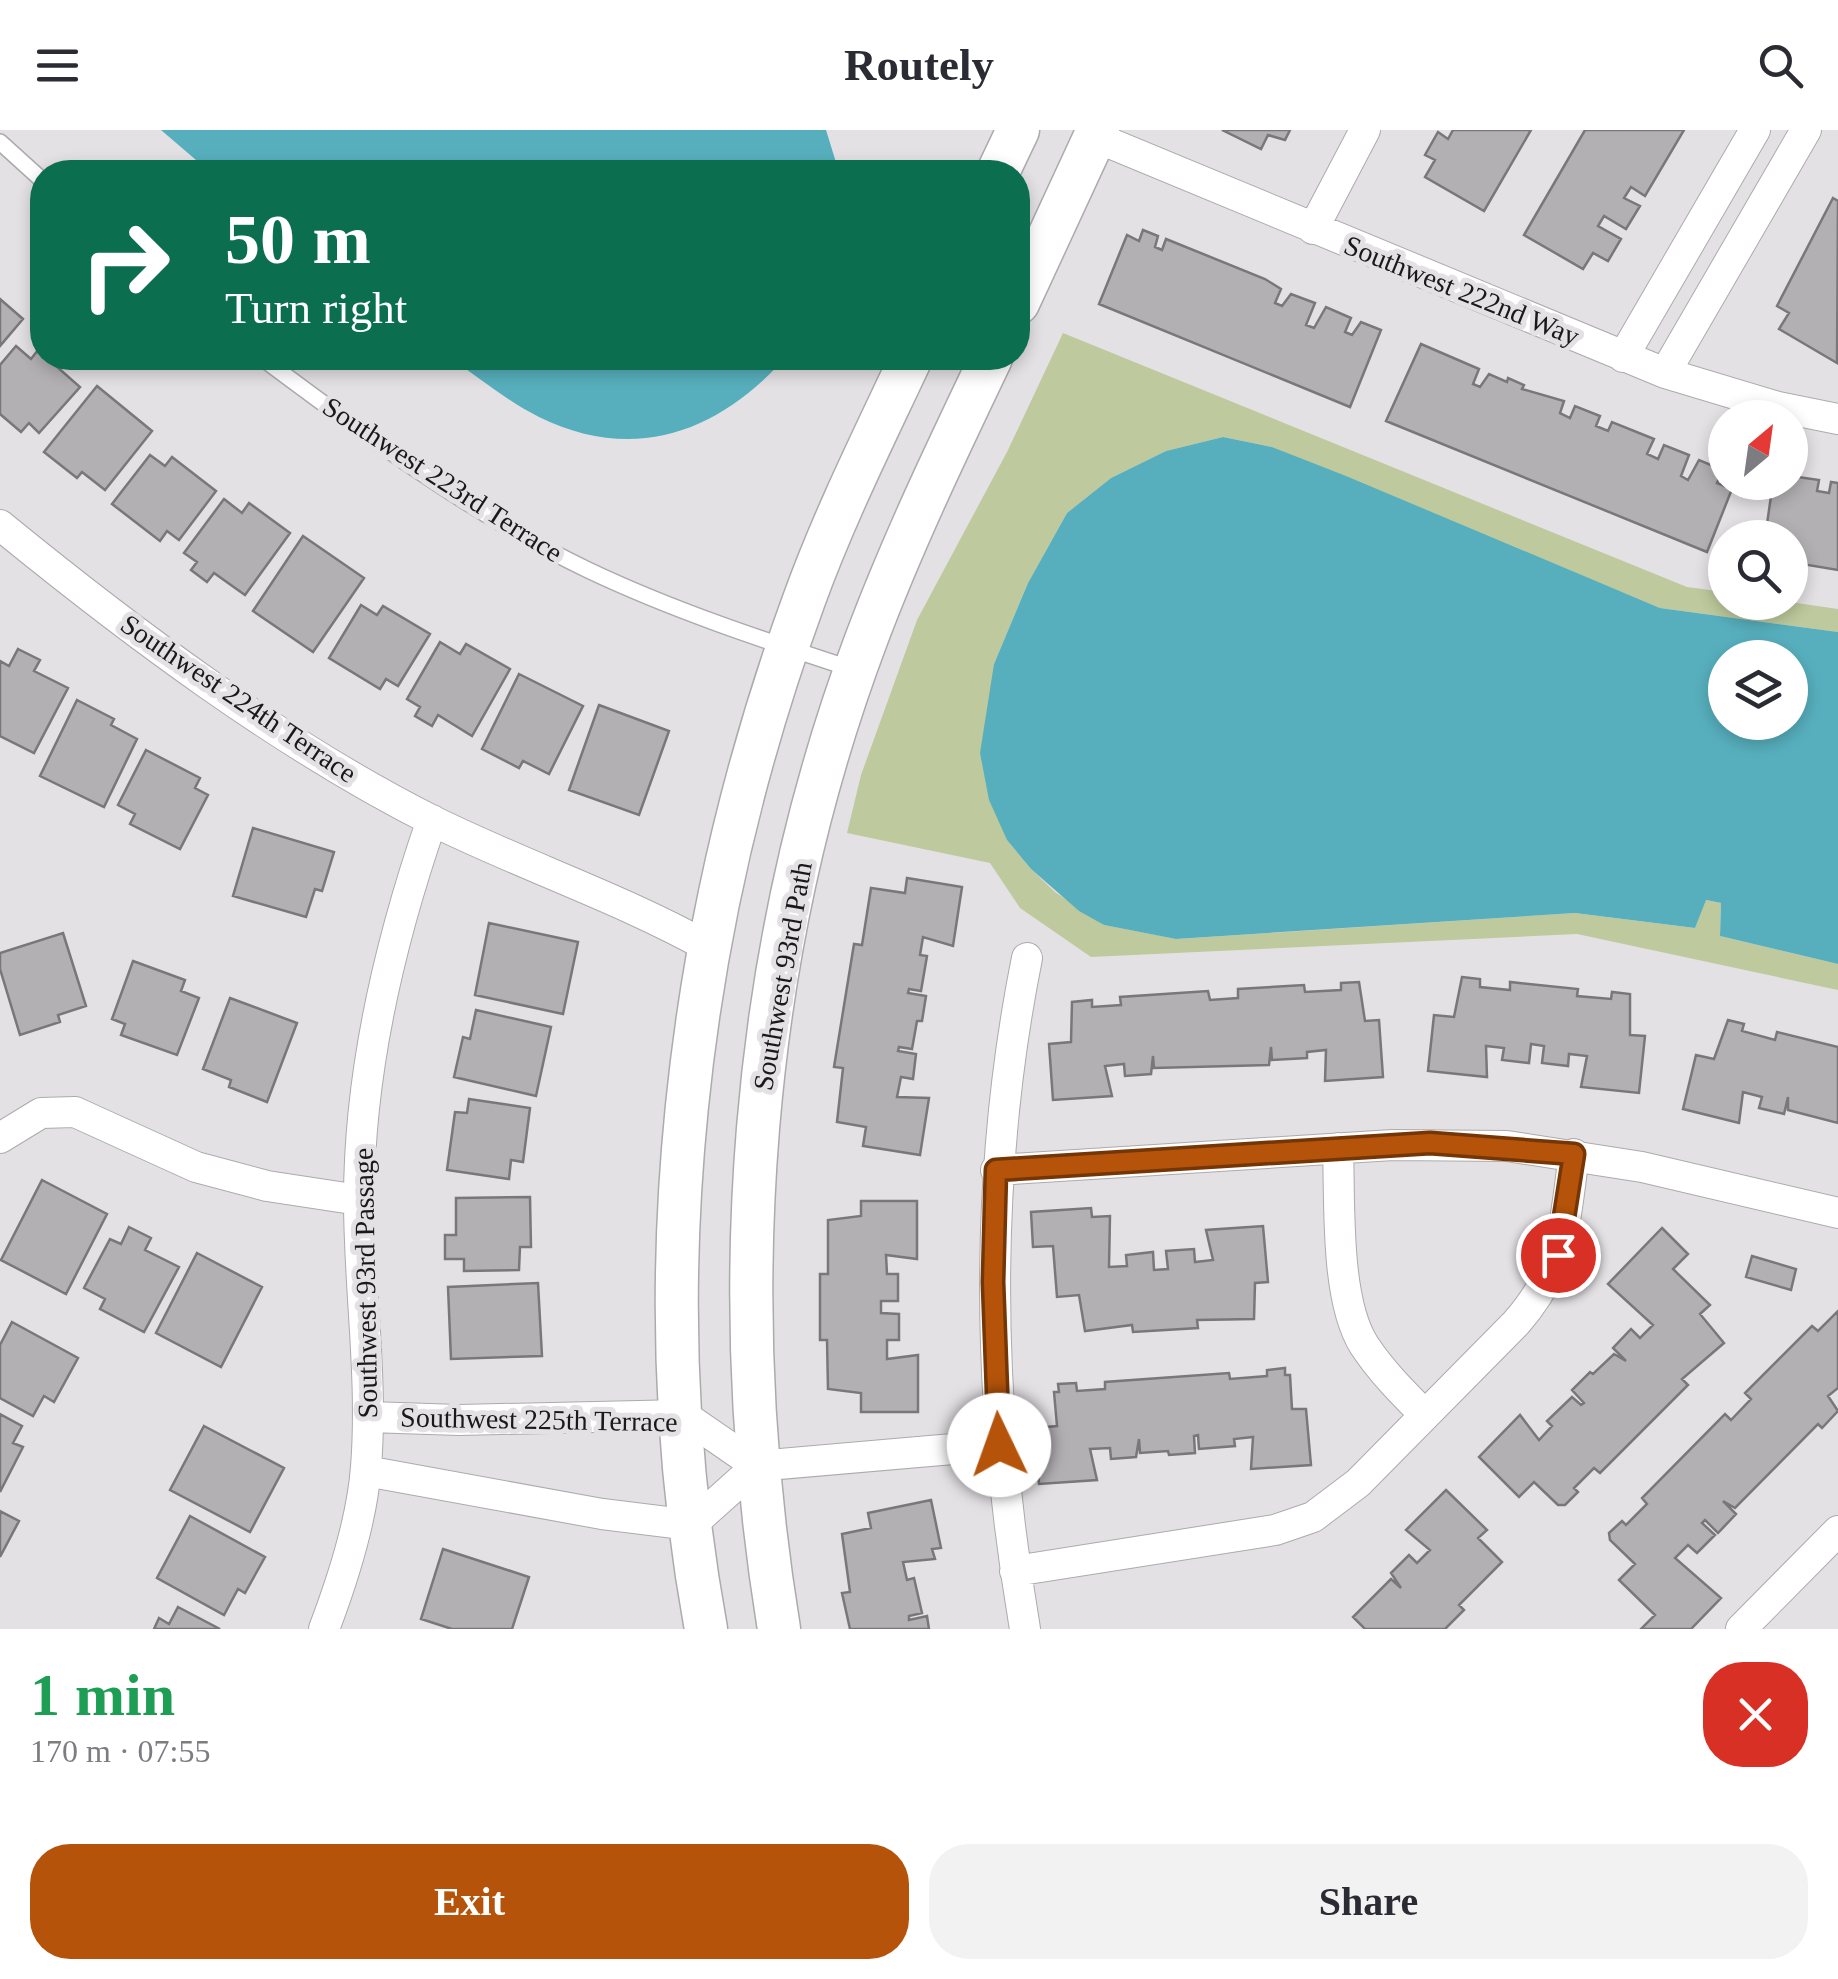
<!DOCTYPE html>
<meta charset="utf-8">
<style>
body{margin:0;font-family:Georgia,serif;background:#f2f2f3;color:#2b2b33;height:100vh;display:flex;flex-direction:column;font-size:38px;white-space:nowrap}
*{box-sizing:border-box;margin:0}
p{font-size:32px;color:#7c7c81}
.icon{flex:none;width:55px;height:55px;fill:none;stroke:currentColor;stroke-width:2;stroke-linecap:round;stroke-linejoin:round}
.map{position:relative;height:1499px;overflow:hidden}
.drawer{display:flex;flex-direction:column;background:#fff;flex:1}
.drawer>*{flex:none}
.top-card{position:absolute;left:30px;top:30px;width:1000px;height:210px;border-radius:40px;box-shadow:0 5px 15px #0003;background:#0b6e4f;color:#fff;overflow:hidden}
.needle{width:65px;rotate:29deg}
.tools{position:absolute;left:1708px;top:270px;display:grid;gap:20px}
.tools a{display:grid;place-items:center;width:100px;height:100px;border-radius:50%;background:#fff;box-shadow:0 5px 15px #0003;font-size:50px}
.pin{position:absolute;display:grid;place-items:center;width:85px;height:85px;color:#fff;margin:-42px;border:5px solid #fff;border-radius:50%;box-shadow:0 2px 10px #0007}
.me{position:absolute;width:110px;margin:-55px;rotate:357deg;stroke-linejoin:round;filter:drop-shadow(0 0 8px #0008)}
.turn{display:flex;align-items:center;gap:35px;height:210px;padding:0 30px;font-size:45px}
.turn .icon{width:130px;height:130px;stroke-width:2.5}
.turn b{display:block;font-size:70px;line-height:85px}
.round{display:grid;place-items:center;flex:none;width:105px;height:105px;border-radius:40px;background:#f2f2f3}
.overview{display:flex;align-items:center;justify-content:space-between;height:170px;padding:0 30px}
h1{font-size:60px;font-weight:600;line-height:75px;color:#1e9e55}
.cta{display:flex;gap:20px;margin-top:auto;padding:20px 30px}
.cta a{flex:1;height:115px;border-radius:40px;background:#b45309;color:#fff;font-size:40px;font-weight:600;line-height:115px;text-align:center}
.cta a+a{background:#f2f2f3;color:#2b2b33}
header{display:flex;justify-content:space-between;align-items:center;height:130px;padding:0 30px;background:#fff;font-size:45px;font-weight:600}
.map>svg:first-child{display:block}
</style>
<header><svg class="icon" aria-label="menu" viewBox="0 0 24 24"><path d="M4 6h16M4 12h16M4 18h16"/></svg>Routely<svg class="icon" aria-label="search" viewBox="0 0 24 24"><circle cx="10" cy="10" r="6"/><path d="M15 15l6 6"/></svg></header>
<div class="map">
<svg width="1838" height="1499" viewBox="0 0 1838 1499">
<rect width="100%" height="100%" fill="#e4e1e5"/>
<!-- green -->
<path fill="#beca9d" d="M1063 203 1687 457 1725 462V472H1790L1838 479V502L1660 478 1272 317 1223 307 1166 321 1111 348 1067 383 1028 453 994 534 1007 710 1031 739 1055 762 1104 795 1177 809 1575 783 1695 798 1705 770 1721 773 1720 806 1838 834V860L1577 804 1091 827 1020 778 990 733 847 703 861 645 917 490 1007 322Z"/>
<!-- water -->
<path fill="#57afbd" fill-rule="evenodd" d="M161 0H826L839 42H210Z
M450 228H785C719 302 634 334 539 287 508 272 479 247 450 228Z
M1223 307 1272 317 1346 346 1660 478 1838 502V834L1720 806 1721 773 1706 770 1695 798 1575 783 1176 809 1104 795 1079 781 1031 739 1007 710 989 670 980 623 994 534 1028 453 1067 383 1111 348 1166 321ZM1725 528H1790V592H1725Z"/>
<!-- building -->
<path fill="#b3b0b4" stroke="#7a777b" stroke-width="2.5" d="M1222 0H1290L1285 10 1268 5 1261 19Z
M1453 0H1531L1484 81 1425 47 1435 30 1425 25 1438 2 1448 9Z
M1585 0H1684L1645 66 1631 57 1624 68 1640 76 1626 99 1604 86 1598 96 1621 109 1608 131 1593 123 1583 139 1524 105Z
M1833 68 1838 71 1837 233 1779 199 1789 183 1777 176Z
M1143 100 1158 106 1155 117 1162 120 1166 109 1265 149 1281 159 1275 173 1282 176 1291 164 1315 173 1306 195 1314 198 1326 177 1351 188 1345 202 1352 205 1361 192 1381 200 1350 277 1099 174 1127 105 1139 111Z
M0 169 23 189 0 216Z
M1421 214 1479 239 1473 254 1480 257 1489 244 1507 252 1508 248 1524 255 1522 259 1564 271 1560 283 1570 288 1575 276 1600 286 1596 296 1608 301 1612 292 1654 309 1647 324 1658 329 1664 315 1689 325 1681 346 1688 350 1699 330 1723 340 1717 353 1732 359 1707 422 1386 291Z
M16 216 31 229 38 220 80 257 39 303 29 293 21 302 0 284V235Z
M97 256 152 301 105 360 82 342 77 348 44 322Z
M150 325 165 336 172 327 216 361 179 410 167 401 160 411 112 374Z
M1791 346 1819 350 1817 361 1829 363 1831 352 1838 353V440L1790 432V408H1765L1773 352H1790Z
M224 369 242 383 249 373 290 403 245 465 214 443 207 452 191 440 197 432 184 423Z
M303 406 364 448 313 522 253 481Z
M361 475 377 485 383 476 430 504 398 556 386 549 380 559 329 528Z
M440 512 460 524 466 514 510 539 472 606 438 585 432 596 415 586 420 577 407 569Z
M18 519 40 530 34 541 68 558 34 623 0 606V531L9 536Z
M519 544 583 576 549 644 523 631 519 638 482 619Z
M77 570 114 589 111 595 137 609 104 677 40 646Z
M599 575 669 601 639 685 569 660Z
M146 620 200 648 195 658 208 665 180 719 130 694 135 684 118 675Z
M253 698 334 722 322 761 315 759 306 787 233 766Z
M907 748 962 757 953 816 923 807 920 825 927 826 921 861 909 859 908 863 926 866 922 891H917L912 919 899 917 898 921 916 924 913 949 901 947 897 967 929 968 920 1025 863 1016 866 997 837 992 843 938 834 937 854 814 862 815 871 758 905 763Z
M489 793 578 812 563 884 475 865Z
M63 803 86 876 58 885 60 892 20 905 0 839V823Z
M133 831 185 850 181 861 199 868 177 925 121 905 125 894 112 889Z
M1462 847 1480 849V857L1510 860V852L1578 859 1577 866 1611 869 1612 862 1630 864V905L1645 906 1639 963 1581 957 1587 926 1569 924 1568 936 1542 933 1544 916 1531 914 1529 933 1502 930 1504 918 1486 916 1487 947 1428 941 1434 885 1454 887Z
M1359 852 1365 891 1379 890 1383 947 1325 951 1326 920 1307 922V928L1272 930 1271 917 1269 935 1154 938 1153 926 1151 944 1125 946 1124 934 1105 936 1112 966 1053 970 1049 914 1071 912 1072 872 1092 870V877L1121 875 1120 867 1208 861 1210 870 1238 868V859L1304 855 1305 862 1341 860V853Z
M230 868 297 893 267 972 229 957 231 950 203 939Z
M476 880 551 897 536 966 454 947 463 907 470 909Z
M1728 890 1744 894 1742 901 1775 910 1777 902 1838 917V993L1788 980V967L1784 984 1759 978 1762 967 1743 962 1739 993 1683 979 1696 925 1714 929Z
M469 969 530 978 523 1032 511 1030 509 1049 447 1040 455 982 467 983Z
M42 1050 107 1084 66 1164 1 1130Z
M530 1067 531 1117H520L519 1140 464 1141V1129H445V1105H456V1068Z
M861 1071H917V1129L886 1125 887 1144H898V1171H881V1183L899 1184V1210H887V1229L918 1225V1282H861V1263L828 1259 827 1210H820V1144H828V1090L861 1086Z
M1091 1078 1092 1087 1110 1086 1109 1137 1127 1136 1126 1125 1153 1122 1154 1140 1168 1139 1166 1121 1194 1119 1195 1132 1213 1130 1206 1100 1263 1096 1268 1152 1255 1153 1254 1189 1197 1190 1198 1198 1133 1202 1132 1195 1085 1201 1079 1165 1057 1167 1053 1116 1033 1117 1031 1082Z
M129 1097 151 1108 145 1120 179 1137 144 1202 100 1179 105 1169 84 1158 110 1109 121 1114Z
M1662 1098 1688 1124 1673 1139 1710 1175 1700 1184 1724 1213 1682 1249 1688 1255 1600 1343 1594 1338 1574 1358 1578 1362 1565 1375H1558L1534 1352 1519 1367 1479 1327 1520 1285 1539 1310 1552 1296 1547 1291 1572 1267 1581 1275 1584 1273 1572 1260 1590 1242 1593 1244 1614 1224 1626 1231 1613 1218 1631 1199 1640 1208 1653 1195 1608 1154Z
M197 1123 262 1157 221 1237 156 1203Z
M1752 1126 1796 1139 1791 1160 1746 1147Z
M538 1153 542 1226 451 1229 448 1157Z
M1838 1181V1258L1828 1266 1838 1281 1822 1298 1818 1294 1735 1378 1723 1371 1736 1384 1718 1403 1705 1390 1702 1393 1715 1405 1697 1423 1688 1415 1675 1428 1721 1468 1691 1499H1641L1655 1485 1619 1450 1635 1434 1610 1410 1609 1403 1622 1391 1626 1395 1647 1374 1642 1368 1725 1284 1731 1290 1751 1269 1745 1263 1812 1196 1818 1201Z
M12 1192 78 1228 54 1272 44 1266 33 1286 0 1268V1215Z
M1285 1238V1245H1290L1292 1279H1306L1311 1335 1251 1339 1253 1307 1234 1309 1235 1316 1199 1319 1198 1305 1194 1306 1195 1323 1169 1325 1168 1321 1140 1323 1139 1309 1136 1327 1111 1329 1110 1318 1090 1319 1097 1350 1039 1354 1035 1298 1057 1296 1054 1262H1059L1058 1254 1076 1253 1077 1261 1105 1259V1252L1229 1243 1230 1249 1267 1246V1240Z
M0 1284 22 1296 13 1313 23 1317 0 1362Z
M204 1296 284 1338 250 1402 170 1360Z
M1446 1360 1487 1400 1478 1408 1502 1432 1459 1475 1464 1480 1445 1499H1365L1353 1487 1391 1449 1401 1458 1391 1443 1409 1425 1417 1433 1430 1420 1406 1400Z
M931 1370 941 1418 932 1419 935 1429 903 1432 907 1450 914 1448 922 1483 909 1486V1490L927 1486 929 1499H850L842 1463 850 1462 842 1404 871 1398 868 1383Z
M0 1381 19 1391 0 1427Z
M190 1386 265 1427 245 1463 238 1459 224 1485 157 1448Z
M443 1419 529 1447 512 1499H452L421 1489Z
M178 1477 220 1499H154L159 1488 169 1494Z"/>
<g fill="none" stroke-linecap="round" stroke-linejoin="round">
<!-- lane casing -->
<g stroke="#adaaae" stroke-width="18">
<path id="lane" d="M0 12 42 50
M262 228C365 305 471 384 588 440 672 480 763 510 852 539"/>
</g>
<!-- street casing -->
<g stroke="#adaaae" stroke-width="32">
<path id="street" d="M1095 7 1665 243 1778 277 1838 289
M1313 99 1365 0
M1623 227 1755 0
M1665 243 1806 0
M0 395C131 502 282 615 433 691 524 736 621 768 710 818
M0 1008 41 983 75 982 196 1037 267 1056 359 1070
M1338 1018C1340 1072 1335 1169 1364 1215 1381 1241 1403 1263 1425 1285
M996 1040 1393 1015 1507 1016 1642 1037 1838 1083
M369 1287 459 1290 683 1285 757 1336
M757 1336 999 1315
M366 1341 602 1384 691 1395 757 1336
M1015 1441 1275 1400 1313 1387 1358 1353 1516 1193C1564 1139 1565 1092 1574 1024
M324 1499C343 1449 362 1391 366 1337 373 1248 359 1159 359 1070 359 941 390 811 432 690
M1025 1499C987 1275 982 1052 1027 828
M1741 1499 1838 1401"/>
</g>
<!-- secondary casing -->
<g stroke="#adaaae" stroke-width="45">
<path id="secondary" d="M998 42 1018 0
M1018 173 1098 0
M706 1499C643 1157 685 795 804 470 834 387 874 307 911 228
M779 1499C725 1169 748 824 866 510 902 414 947 320 991 228"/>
</g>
<!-- lane -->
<use href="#lane" stroke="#fff" stroke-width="15"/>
<!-- street -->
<use href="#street" stroke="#fff" stroke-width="30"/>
<!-- secondary -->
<use href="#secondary" stroke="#fff" stroke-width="42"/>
</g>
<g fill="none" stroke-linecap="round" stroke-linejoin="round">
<!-- route casing -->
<g stroke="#753606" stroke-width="25">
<path id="route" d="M999 1315 993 1152 996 1040 1430 1013 1574 1024 1558 1125"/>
</g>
<!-- route -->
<use href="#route" stroke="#b45309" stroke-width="18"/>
</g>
<g text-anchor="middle" stroke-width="10" stroke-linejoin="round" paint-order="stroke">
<!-- street labels -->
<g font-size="28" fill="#1a191a" stroke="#e4e1e5">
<text transform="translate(1462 160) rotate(22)" y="10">Southwest 222nd Way</text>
<text transform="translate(443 349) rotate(33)" y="10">Southwest 223rd Terrace</text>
<text transform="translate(239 568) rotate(34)" y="10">Southwest 224th Terrace</text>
<text transform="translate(782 846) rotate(-80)" y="10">Southwest 93rd Path</text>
<text transform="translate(365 1153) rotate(-91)" y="10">Southwest 93rd Passage</text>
<text transform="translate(539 1289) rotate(1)" y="10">Southwest 225th Terrace</text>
</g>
</g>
</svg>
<div class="tools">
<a><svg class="needle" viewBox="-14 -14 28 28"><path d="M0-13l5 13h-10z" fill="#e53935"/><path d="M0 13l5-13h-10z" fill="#7c7c81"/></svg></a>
<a><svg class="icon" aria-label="search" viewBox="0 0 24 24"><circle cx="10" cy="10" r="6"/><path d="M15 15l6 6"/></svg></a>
<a><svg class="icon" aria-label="layers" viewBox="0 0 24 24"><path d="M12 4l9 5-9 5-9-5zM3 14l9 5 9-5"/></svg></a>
</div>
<div class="pin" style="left:1558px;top:1125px;background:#d93025"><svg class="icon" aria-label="arrive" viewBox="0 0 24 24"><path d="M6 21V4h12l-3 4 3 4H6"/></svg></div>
<svg class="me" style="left:999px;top:1315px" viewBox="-20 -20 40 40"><circle r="19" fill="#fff"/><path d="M0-13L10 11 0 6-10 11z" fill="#b45309"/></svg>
<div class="top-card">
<div class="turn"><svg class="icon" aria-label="right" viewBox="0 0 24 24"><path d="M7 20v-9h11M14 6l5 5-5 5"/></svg><div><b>50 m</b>Turn right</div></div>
</div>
</div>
<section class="drawer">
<div class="overview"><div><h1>1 min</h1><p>170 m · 07:55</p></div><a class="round" style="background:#d93025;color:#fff"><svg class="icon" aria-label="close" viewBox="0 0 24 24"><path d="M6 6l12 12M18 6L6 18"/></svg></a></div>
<div class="cta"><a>Exit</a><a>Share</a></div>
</section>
